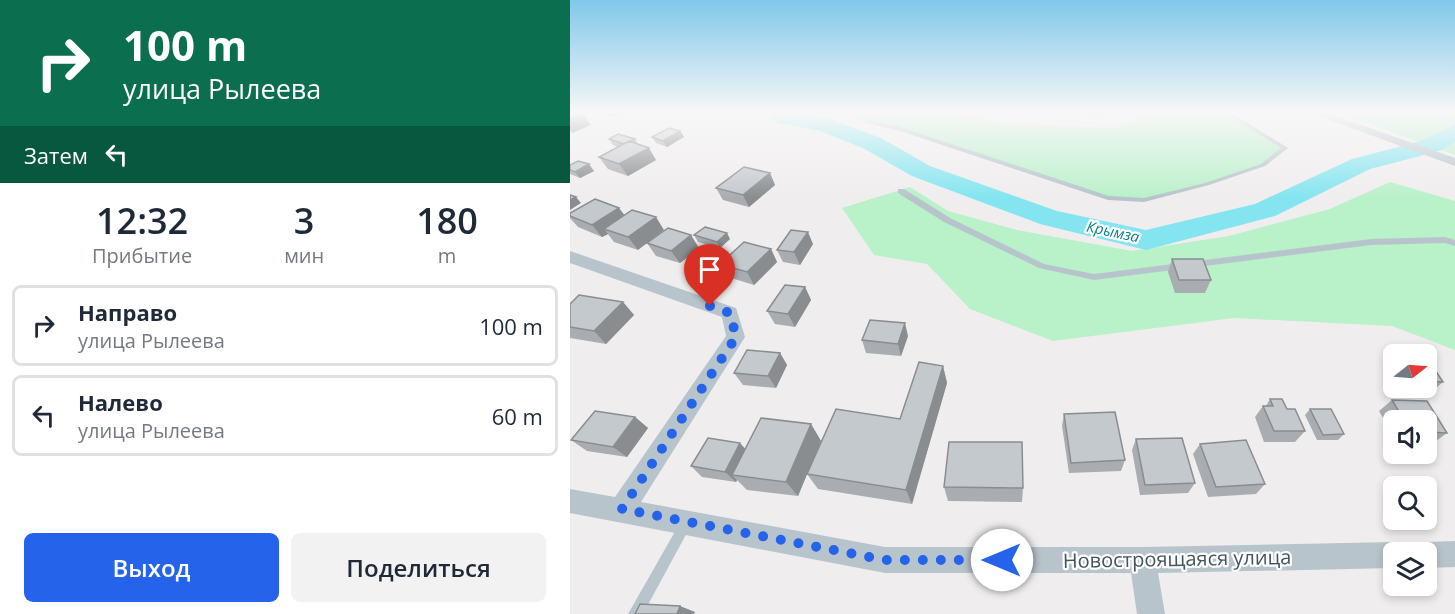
<!DOCTYPE html>
<html lang="ru">
<meta charset="utf-8">
<style>
body{margin:0;font-family:"Open Sans",sans-serif;background:#f2f2f3;color:#1f2937;height:100vh;display:flex;flex-direction:column;font-size:22px;white-space:nowrap}
*{box-sizing:border-box;margin:0}
p{font-size:20px;color:#747a83}
.icon{flex:none;width:33px;height:33px;fill:none;stroke:currentColor;stroke-width:2;stroke-linecap:round;stroke-linejoin:round}
.map{position:relative;flex:1;overflow:hidden}
.panel{display:flex;flex-direction:column;background:#fff;width:570px}
.panel>*{flex:none}
.banner{background:#0b6e4f;color:#fff;overflow:hidden}
.needle{width:39px;rotate:73deg}
.tools{position:absolute;left:813px;top:344px;display:grid;gap:12px}
.tools a{display:grid;place-items:center;width:54px;height:54px;border-radius:9px;background:#fff;box-shadow:0 3px 9px #0003;font-size:30px}
.pin{position:absolute;display:grid;place-items:center;width:51px;height:51px;color:#fff;margin:-62px -26px;border-radius:50% 50% 50% 0;rotate:-45deg;box-shadow:0 0 6px #0007}
.pin .icon{rotate:45deg}
.me{position:absolute;width:66px;margin:-33px;rotate:270deg;stroke-linejoin:round;filter:drop-shadow(0 0 4px #0008)}
.turn{display:flex;align-items:center;gap:21px;height:126px;padding:0 24px;font-size:27px}
.turn .icon{width:78px;height:78px;stroke-width:2.5}
.turn b{display:block;font-size:42px;line-height:51px}
.then{display:flex;align-items:center;height:57px;padding:0 24px;background:#0003;gap:12px;font-size:22px}
.eta{display:flex;justify-content:space-evenly;align-items:center;height:102px;text-align:center}
.eta b{font-size:36px;font-weight:600;line-height:42px}
.cta{display:flex;gap:12px;margin-top:auto;padding:12px 24px}
.cta a{flex:1;height:69px;border-radius:9px;background:#2563eb;color:#fff;font-size:24px;font-weight:600;line-height:69px;text-align:center}
.cta a+a{background:#f2f2f3;color:#1f2937}
ul{padding:0;list-style:none}
li{display:flex;align-items:center;gap:18px;height:81px;margin:0 12px 9px;padding:0 12px;border:3px solid #e0e1e3;border-radius:9px}
li div{flex:1}
li b{display:block;font-size:22px}
li em{font-style:normal}
main{display:flex;flex:1;min-height:0}
.map>svg:first-child{display:block}
</style>
<main>
<section class="panel">
<div class="banner">
<div class="turn"><svg class="icon" aria-label="right" viewBox="0 0 24 24"><path d="M7 20v-9h11M14 6l5 5-5 5"/></svg><div><b>100 m</b>улица Рылеева</div></div>
<div class="then">Затем<svg class="icon" aria-label="left" viewBox="0 0 24 24"><path d="M17 20v-9H6M10 6l-5 5 5 5"/></svg></div>
</div>
<div class="eta">
<div><b>12:32</b><p>Прибытие</p></div>
<div><b>3</b><p>мин</p></div>
<div><b>180</b><p>m</p></div>
</div>
<ul>
<li><svg class="icon" aria-label="right" viewBox="0 0 24 24"><path d="M7 20v-9h11M14 6l5 5-5 5"/></svg><div><b>Направо</b><p>улица Рылеева</p></div><em>100 m</em></li>
<li><svg class="icon" aria-label="left" viewBox="0 0 24 24"><path d="M17 20v-9H6M10 6l-5 5 5 5"/></svg><div><b>Налево</b><p>улица Рылеева</p></div><em>60 m</em></li>
</ul>
<div class="cta"><a>Выход</a><a>Поделиться</a></div>
</section>
<div class="map">
<svg width="885" height="614" viewBox="0 0 885 614">
<rect width="100%" height="100%" fill="#f0edee"/>
<!-- green -->
<path fill="#b9f1c9" d="M298 112H385L433 124 547 128 586 112H656L715 148 693 165 637 184 574 200 538 198 331 129 281 118Z
M768 112H885V155Z
M820 182 885 201V350L822 326 664 318 483 341 400 309 357 264 304 255 272 208 340 187 378 211 447 230 562 251 659 236 760 209Z"/>
<g fill="none" stroke-linecap="round" stroke-linejoin="round">
<!-- river -->
<path fill="#84e5f0" fill-rule="evenodd" d="M192 112H221L260 119 311 138 360 166 487 211 576 230 685 204 782 159 851 141 885 125V142L869 151 800 169 705 216 576 250 470 224 342 176 293 148 247 130 208 123Z"/>
<!-- service -->
<path fill="#b8c4cc" fill-rule="evenodd" d="M653 112H660L718 148 695 166 639 185 574 202 538 200 330 131 294 122 297 120 333 128 539 196 574 198 635 183 691 164 711 148Z
M328 189H334L380 218 474 264 524 274 801 239 875 237 885 240V246L875 243 801 245 524 280 469 268 374 222 328 193Z
M115 519 119 521 121 525 119 529 73 614H58L111 521Z"/>
<!-- minor -->
<path fill="#b8c4cc" fill-rule="evenodd" d="M738 112H754L885 158V166Z
M0 251 166 308 175 337 71 502 315 547H572L824 542 833 546 836 552H824V568L588 573 595 614H567L561 573H315L0 513V489L45 497 156 336 152 317 0 263Z
M885 541V567L856 568V552H844L847 546 856 542Z"/>
</g>
<!-- wall -->
<path fill="#a9adb1" d="M29 112H49L51 114 43 117Z
M515 112H535L534 115 517 116Z
M110 131 114 137 97 147 86 143 82 137Z
M39 139H65L68 144 86 160 58 176 38 169 29 157 48 147 43 145Z
M0 165 24 171 10 178 0 174Z
M200 173 205 185 179 207 153 200 146 188Z
M49 208 68 250 44 242 38 234 32 237 8 227 0 218V213Z
M124 235 160 239 150 248 128 242Z
M77 243 129 248 110 263 86 256Z
M243 244 230 265 213 262 207 250Z
M201 249 207 262 184 285 158 277 150 264Z
M153 259 140 271 126 267 121 261Z
M602 259 641 280 635 293H605L598 272Z
M235 287 241 300 225 327 205 324 197 311Z
M53 302 64 315 36 344 0 338V304Z
M338 336 331 356 296 353 292 340Z
M210 353 217 365 206 388 173 385 164 373Z
M856 359 873 382 866 388 847 387H856Z
M373 366 377 383 342 504 248 489 237 474 228 496 177 490 167 480 166 482 132 477 121 466 175 449 241 424 251 441 244 459 330 419Z
M700 399 717 409 735 431 725 442H694L685 417 693 406H696Z
M822 400 857 401 877 433 862 444 856 443V420H824V437L809 411Z
M740 409 774 434 768 440H747L735 415Z
M494 414 555 460 551 471 499 473 492 426Z
M65 417 78 428 57 457 17 451 1 440Z
M566 439 625 483 618 493 570 495 562 450Z
M630 444 695 484 686 494 638 497 623 454Z
M374 487 453 488 452 502 378 501Z"/>
<!-- shaded-wall -->
<path fill="#898d90" d="M39 112H49L51 114 43 117Z
M13 113 21 125 2 133 0 130V119Z
M110 131 114 137 97 147 93 141Z
M79 148 86 160 58 176 49 164Z
M19 164 24 171 10 178 5 172Z
M200 173 205 185 179 207 173 195Z
M6 197 11 203 0 210V200Z
M49 208 59 221 34 229 38 234 32 237 22 225Z
M86 217 94 230 68 250 58 237Z
M238 232 243 244 230 265 224 252Z
M157 233 160 239 150 248 147 242Z
M121 235 129 248 110 263 101 251Z
M201 249 207 262 184 285 177 272Z
M149 252 153 259 140 271 136 265Z
M235 287 241 300 225 327 218 314Z
M53 302 64 315 36 344 24 331Z
M335 323 338 336 331 356 328 344Z
M210 353 217 365 206 388 198 376Z
M373 366 377 383 342 504 336 490Z
M65 417 78 428 57 457 43 447Z
M241 424 251 441 228 496 216 482Z
M170 443 180 454 162 475 167 480 166 482 155 472Z
M110 606 125 612 124 614H107Z"/>
<!-- building -->
<path fill="#c4c9ce" stroke="#898d90" stroke-width="1.5" d="M0 112H9L13 113 0 119Z
M99 128 110 131 93 141 82 137Z
M48 134 65 139 54 144 39 139Z
M59 141 79 148 49 164 29 157Z
M8 161 19 164 5 172 0 170V165Z
M174 167 200 173 173 195 146 188Z
M0 195 6 197 0 200Z
M25 199 49 208 22 225 0 216V213Z
M62 210 86 217 58 237 34 229Z
M135 227 157 233 147 242 124 235Z
M98 228 121 235 101 251 77 243Z
M221 230 238 232 224 252 207 250Z
M174 242 201 249 177 272 150 264Z
M136 249 149 252 136 265 121 261Z
M602 259H633L641 280H609Z
M215 285 235 287 218 314 197 311Z
M9 295 53 302 24 331 0 327V304Z
M300 320 335 323 328 344 292 340Z
M177 350 210 353 198 376 164 373Z
M856 359H858L873 382 856 381Z
M349 362 373 366 336 490 237 474 266 409 330 419Z
M700 399H712L717 409H725L735 431H704L693 406H703Z
M822 400 857 401 877 433 856 432V420H834Z
M740 409H761L774 434 753 435Z
M25 411 65 417 43 447 1 440Z
M545 412 555 460 501 463 494 414Z
M191 418 241 424 216 482 162 475Z
M138 438 170 443 155 472 121 466Z
M612 438 625 483 575 485 566 439Z
M676 440 695 484 646 487 630 444Z
M379 442H452L453 488 374 487Z
M70 604 110 606 107 614H65Z"/>
<!-- sky -->
<linearGradient id="sky" x2="0" y2="1"><stop stop-color="#80c8eb"/><stop offset="0.57" stop-color="#f8f7f7"/><stop offset="1" stop-color="#f8f7f7" stop-opacity="0"/></linearGradient>
<rect width="885" height="198" fill="url(#sky)"/>
<g fill="none" stroke-linecap="round" stroke-linejoin="round">
<!-- route -->
<path stroke="#2563eb" stroke-width="10" stroke-dasharray="0 18" d="M140 306 160 313 166 337 52 509 315 560H432"/>
</g>
<g text-anchor="middle" stroke-width="4.5" stroke-linejoin="round" paint-order="stroke">
<!-- far-water labels -->
<g font-size="15" font-style="italic" fill="#08818f" stroke="#fff">
<text transform="translate(543 232) rotate(12)" y="5">Крымза</text>
</g>
<!-- near-street labels -->
<g font-size="20" fill="#45535c" stroke="#fff">
<text transform="translate(607 559) rotate(-1)" y="7">Новостроящаяся улица</text>
</g>
</g>
</svg>
<div class="tools">
<a><svg class="needle" viewBox="-14 -14 28 28"><path d="M0-13l5 13h-10z" fill="#e53935"/><path d="M0 13l5-13h-10z" fill="#747a83"/></svg></a>
<a><svg class="icon" aria-label="sound" viewBox="0 0 24 24"><path d="M4 9h4l5-4v14l-5-4H4zM17 9q2 3 0 6"/></svg></a>
<a><svg class="icon" aria-label="search" viewBox="0 0 24 24"><circle cx="10" cy="10" r="6"/><path d="M15 15l6 6"/></svg></a>
<a><svg class="icon" aria-label="layers" viewBox="0 0 24 24"><path d="M12 4l9 5-9 5-9-5zM3 14l9 5 9-5"/></svg></a>
</div>
<div class="pin" style="left:140px;top:306px;background:#d93025"><svg class="icon" aria-label="arrive" viewBox="0 0 24 24"><path d="M6 21V4h12l-3 4 3 4H6"/></svg></div>
<svg class="me" style="left:432px;top:560px" viewBox="-20 -20 40 40"><circle r="19" fill="#fff"/><path d="M0-13L10 11 0 6-10 11z" fill="#2563eb"/></svg>
</div>
</main>
